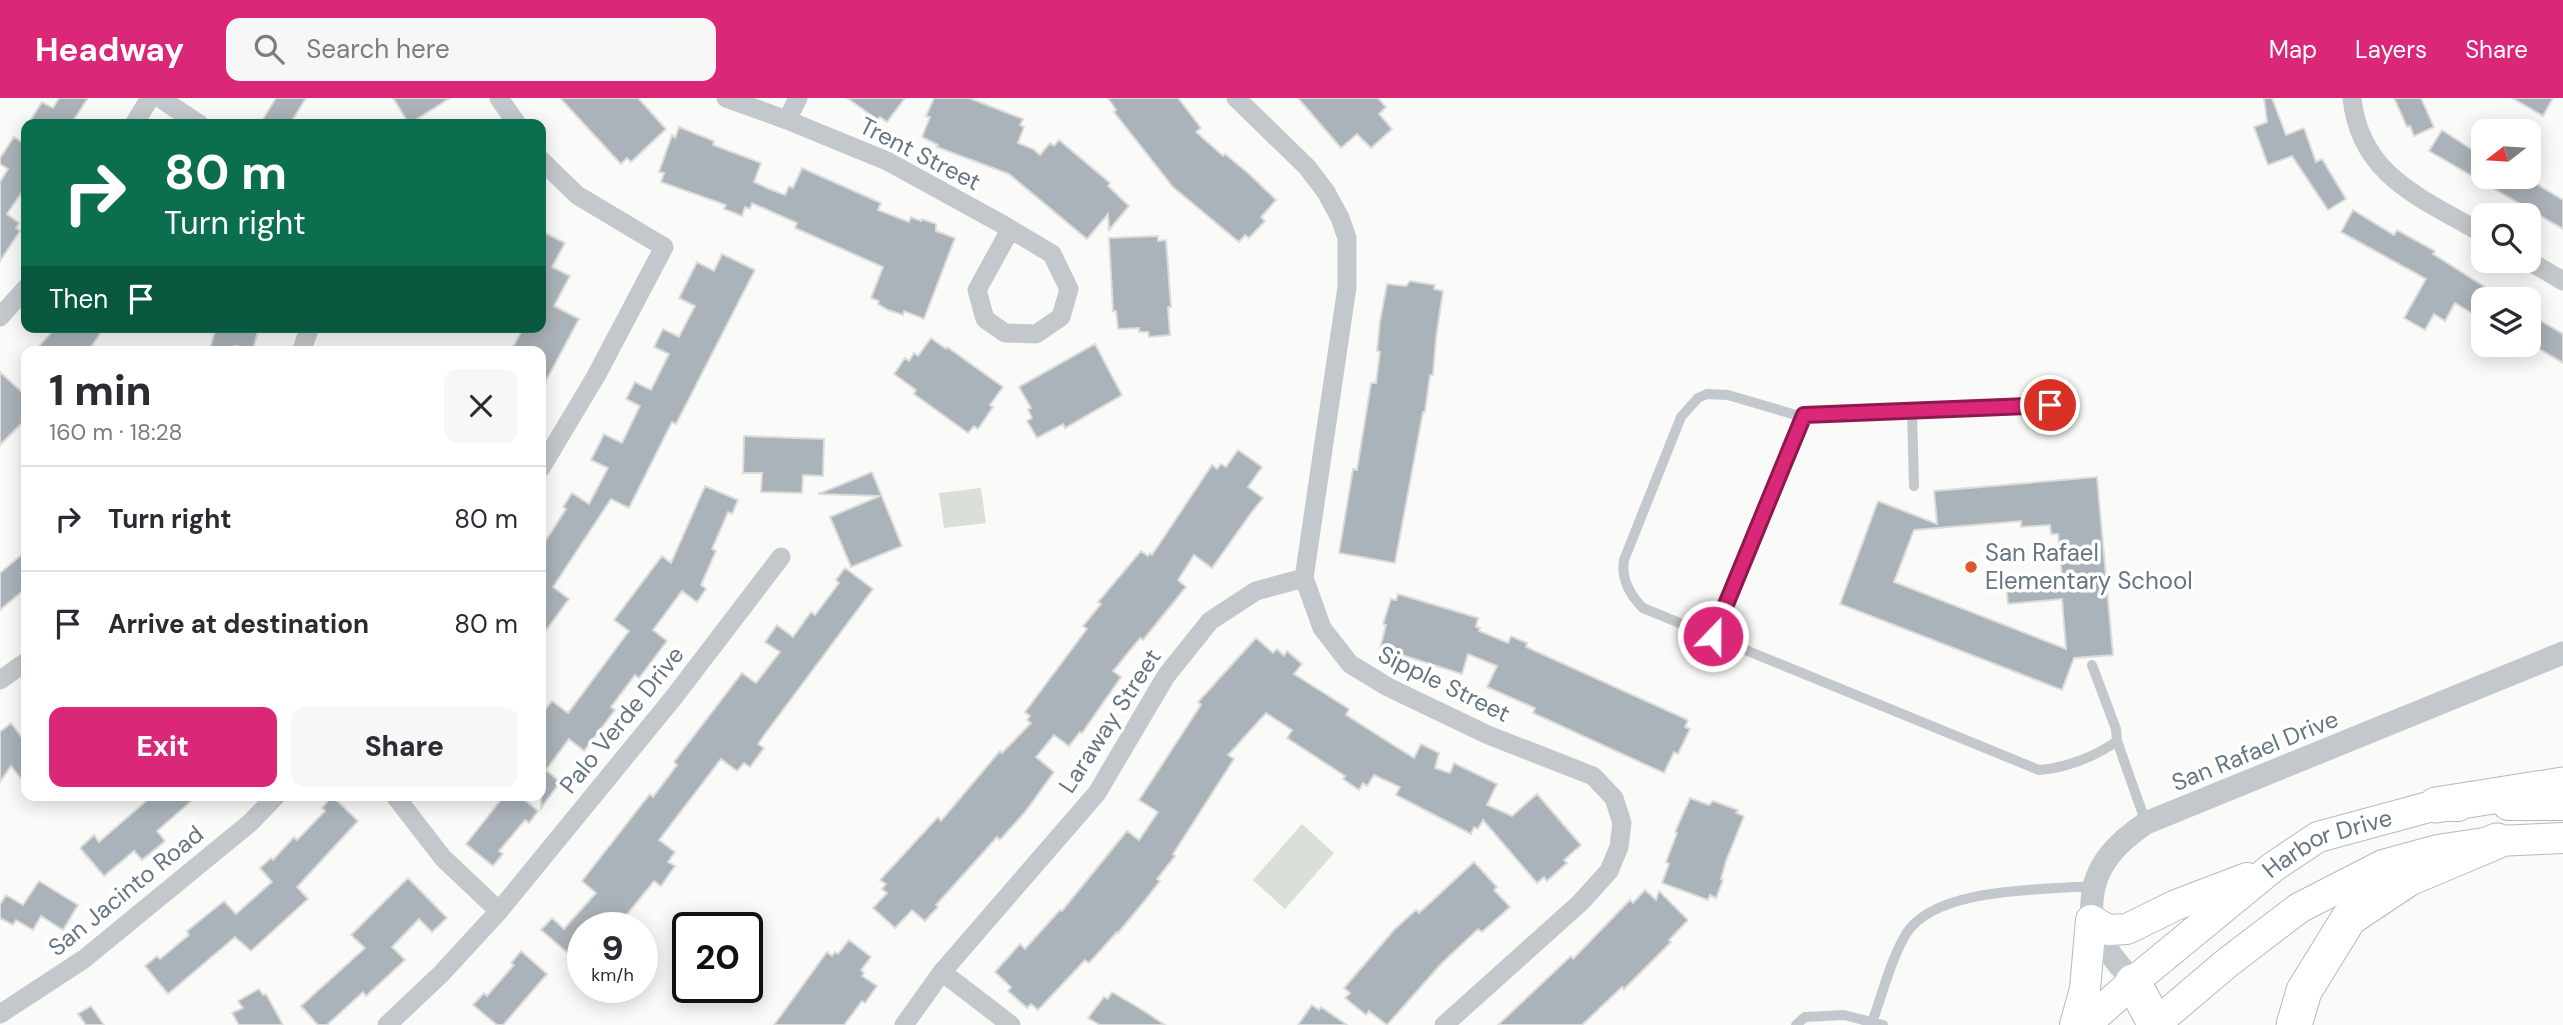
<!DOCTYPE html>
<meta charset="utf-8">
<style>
body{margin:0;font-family:"DM Sans",sans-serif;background:#f7f7f7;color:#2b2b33;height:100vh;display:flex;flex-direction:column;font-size:26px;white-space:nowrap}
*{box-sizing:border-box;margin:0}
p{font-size:23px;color:#7c7c81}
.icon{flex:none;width:38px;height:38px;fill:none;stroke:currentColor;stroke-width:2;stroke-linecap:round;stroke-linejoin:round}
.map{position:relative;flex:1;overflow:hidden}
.details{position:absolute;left:21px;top:248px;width:525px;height:455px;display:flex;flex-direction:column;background:#fff;border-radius:14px;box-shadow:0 4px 18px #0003}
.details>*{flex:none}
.top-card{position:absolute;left:21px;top:21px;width:525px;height:214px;border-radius:14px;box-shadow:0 4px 18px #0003;background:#0b6e4f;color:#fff;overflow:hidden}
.needle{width:46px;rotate:253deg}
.buttons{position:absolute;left:2471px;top:21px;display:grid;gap:14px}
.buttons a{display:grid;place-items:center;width:70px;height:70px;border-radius:14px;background:#fff;box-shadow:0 4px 18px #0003;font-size:35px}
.speed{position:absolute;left:567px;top:814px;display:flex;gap:14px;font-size:35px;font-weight:700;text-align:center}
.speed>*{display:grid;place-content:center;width:91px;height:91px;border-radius:50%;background:#fff;box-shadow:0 4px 18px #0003;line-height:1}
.speed small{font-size:18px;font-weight:400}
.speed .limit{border:4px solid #111;border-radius:10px;background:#fff;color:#111}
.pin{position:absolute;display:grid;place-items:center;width:60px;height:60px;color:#fff;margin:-30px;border:4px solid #fff;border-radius:50%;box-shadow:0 2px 7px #0007}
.me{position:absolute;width:77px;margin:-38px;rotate:22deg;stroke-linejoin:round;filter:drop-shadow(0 0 5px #0008)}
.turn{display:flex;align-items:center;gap:24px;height:147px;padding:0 28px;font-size:32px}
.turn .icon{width:91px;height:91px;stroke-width:2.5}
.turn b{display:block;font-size:49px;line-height:60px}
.then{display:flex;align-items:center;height:66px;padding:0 28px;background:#0003;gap:14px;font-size:26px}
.round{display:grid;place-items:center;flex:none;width:74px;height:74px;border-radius:14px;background:#f7f7f7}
.overview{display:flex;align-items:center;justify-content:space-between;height:119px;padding:0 28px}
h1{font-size:42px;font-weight:800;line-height:52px}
.action{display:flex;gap:14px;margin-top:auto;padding:14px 28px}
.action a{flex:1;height:80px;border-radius:14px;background:#db2777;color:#fff;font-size:28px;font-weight:800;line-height:80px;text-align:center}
.action a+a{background:#f7f7f7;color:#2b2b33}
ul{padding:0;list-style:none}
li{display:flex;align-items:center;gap:21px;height:105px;padding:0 28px;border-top:2px solid #e1e1e2}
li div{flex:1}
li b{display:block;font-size:26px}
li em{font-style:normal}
header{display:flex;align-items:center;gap:42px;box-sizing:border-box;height:98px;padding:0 35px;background:#db2777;color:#fff}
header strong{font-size:33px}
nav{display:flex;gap:38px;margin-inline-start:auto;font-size:24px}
.search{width:490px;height:63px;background:#f7f7f7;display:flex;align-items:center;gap:18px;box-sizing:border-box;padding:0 24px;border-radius:14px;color:#7c7c81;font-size:26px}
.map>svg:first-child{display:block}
</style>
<header>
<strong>Headway</strong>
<div class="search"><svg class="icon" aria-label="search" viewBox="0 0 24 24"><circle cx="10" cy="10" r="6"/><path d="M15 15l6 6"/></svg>Search here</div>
<nav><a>Map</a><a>Layers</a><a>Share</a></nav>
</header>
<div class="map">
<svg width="2563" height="927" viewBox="0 0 2563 927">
<rect width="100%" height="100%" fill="#fafaf8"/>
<!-- green -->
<path fill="#dadfd7" d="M981 390 986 425 944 430 939 395Z
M1302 726 1334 755 1285 811 1253 782Z"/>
<!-- building -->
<path fill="#aab3b9" stroke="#dcdcda" stroke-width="2" fill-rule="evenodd" d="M59 0H88L73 23 79 26H28L42 4 53 10Z
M276 0H306L290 26H273L263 21Z
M393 0H450L409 26Z
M560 0H638L666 31 631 64 627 60 621 66Z
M847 0H905L887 24 880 19 878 22Z
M934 0H969L1023 21 1020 27 1024 29 1018 45 1033 51 1040 57 1050 45 1054 48 1059 42 1110 85 1108 88 1129 108 1109 132 1108 116 1087 141 1009 76 937 49 938 47 922 39 930 19 926 18Z
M1108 0H1178L1201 30 1196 34 1223 58 1225 56 1248 75 1276 102 1261 119 1265 123 1249 140 1245 137 1239 144 1173 89 1114 14 1116 12Z
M1298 0H1378L1386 9 1379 16 1392 31 1371 50 1357 36 1341 50Z
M2264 0H2272L2286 37 2304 30 2316 64 2322 61 2346 101 2328 112 2292 58 2268 67 2254 29 2267 24Z
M2394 0H2421L2434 29 2414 38 2410 28 2407 29Z
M2512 0H2553L2543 18Z
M679 29 714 43 713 47 761 65 754 84 769 91 785 97 789 88 793 90 802 70 881 105 878 112 909 124 911 119 921 123 922 121 936 126V133L955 140 924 221 904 213 903 217 888 212 878 206 879 203 871 200 883 169 795 130 797 125 752 105 750 111 745 109 742 118 724 111 726 107 661 84 664 75 659 74 672 37 675 40Z
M2442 32 2483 59V79H2525L2563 102V131L2429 53Z
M14 39 26 47V88L7 116 19 125 16 130 20 133 0 163V84L8 71 0 66V60Z
M2353 112 2394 137 2397 132 2435 153 2433 156 2504 201H2483V222L2455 205 2445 223 2434 216 2425 232 2404 220 2426 181 2341 134Z
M541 133 565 145 552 169 570 178 554 208 579 221 541 292V254H510L524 229H541Z
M1158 138V143L1166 142 1171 209H1168L1170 237 1149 239 1148 234H1139V230L1118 231 1116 213H1113L1109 140Z
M722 156 755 172 676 326 672 324 629 410 611 401 553 489 569 501 541 539V450L566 411 563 409 572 395 589 406 608 370 591 362 604 336 622 345 640 308 626 301 635 284 651 292 669 256 654 249 663 231 679 239 695 208 679 200 697 164 714 173Z
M1410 183 1435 187 1434 191 1443 193 1436 240 1433 277H1430L1425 314H1423L1395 465 1339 455 1353 371 1357 372 1371 285H1376L1380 254 1377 253 1380 223 1387 186 1406 188Z
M2529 216 2563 236V265L2529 245Z
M56 229H104L88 254H34Z
M229 229H259L253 251 235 248 233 254H209L216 230 228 233Z
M931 240 946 251 947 249 1003 289 990 307 993 309 978 331 974 328 968 335 914 296 916 292 894 276 905 260 909 263 914 255 918 258Z
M1095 246 1122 297 1065 330 1063 326 1037 340 1027 323 1032 320 1028 311 1031 310 1019 289Z
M0 274 26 298V321L0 347Z
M744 338 824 341 823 378 803 377 802 395 761 394 762 375H743Z
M1238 352 1262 369 1248 389 1263 400 1251 415 1212 470 1194 457 1178 482 1186 489 1143 542 1140 540 1113 573 1121 579 1082 635 1080 634 1069 648 1054 637 1036 659 1054 674 1025 714 1000 742 997 739 936 807 938 809 925 823 912 812 895 830 873 810 887 795 882 791 886 786 880 782 938 719 941 723 1000 653 1002 655 1031 625 1027 622 1030 618 1025 614 1087 531 1083 528 1101 506 1098 504 1141 453 1148 458 1150 455 1152 457 1212 367 1217 371 1221 366 1226 369Z
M872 374 902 448 851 469 830 419 880 398 818 396Z
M2097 379 2113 557 2074 560 2062 592 1840 506 1878 403 1937 426 1934 393ZM2021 423V429L2050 427 2051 436H2058L2062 478 2006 483 2008 506 2062 501 2066 551 1894 484 1914 432Z
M705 388 738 402 732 416 728 414 712 451 716 453 701 487 706 491 697 504 682 493 653 532 667 543 639 580 635 577 611 609 615 612 584 653 569 641 546 672 560 684 541 710V617L552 603 568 615 629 533 614 522 662 458 671 465Z
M26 453V490L0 512V475Z
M845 470 873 491 765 636 758 646 764 650 750 669 744 665 737 673 721 661 659 742 675 754 668 764 675 768 661 788 654 783 616 830H583V868L541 832 552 820 564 831 596 795 582 783 650 696 653 699 677 667 674 664 742 575 756 585 780 554 765 544 777 527 793 539 811 514 815 517 839 485 836 482Z
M1398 496 1478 520 1476 529 1480 530 1479 533 1508 545 1511 538 1527 545 1526 549 1688 622 1685 629 1690 631 1678 656 1674 654 1664 675 1533 615 1535 610 1487 589 1497 568 1468 556 1462 576 1380 550 1386 527 1383 526 1391 501 1396 502Z
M1256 540 1273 555 1277 551 1284 558 1287 553 1302 566 1294 576 1349 611 1346 617 1414 660 1421 646 1439 655 1435 670 1450 675 1454 665 1497 686 1487 707 1512 718 1537 696 1581 747 1564 762 1567 765 1547 783 1544 779 1537 785 1483 722 1478 731 1474 729 1471 736 1396 697 1400 689 1374 677 1367 688 1363 685 1359 692 1343 681 1345 678 1287 640 1292 632 1266 615 1228 657 1234 661 1173 756 1175 758 1157 781 1160 783 1142 806 1118 835 1117 834 1089 865 1085 862 1038 912 1031 906 1027 910 1008 893 1011 889 995 874 1020 846 1025 851 1060 812 1062 813 1127 733 1139 742 1158 714 1139 702 1201 607 1198 604Z
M11 625 26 645V687L11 668 0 684V634Z
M152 698H197L157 733 165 743 142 762 134 753 104 778 80 750 94 737 99 744Z
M332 698 358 723 297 789 308 801 251 853 235 839 168 896 145 868 157 858 160 861 189 837 187 833 224 803 236 816 272 784 260 770 271 760 273 762 294 739 297 742 325 713 322 710Z
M504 698H520L538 713 529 725 525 722 499 753 503 756 493 768 466 746Z
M1690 700 1709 707 1713 703 1738 712 1736 715 1744 718 1726 763 1721 781 1723 782 1716 800 1710 797 1708 802 1662 785 1669 766 1666 764 1677 735 1675 734Z
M1474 764 1497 789 1494 792 1510 809 1482 834 1478 831 1440 867 1387 927 1369 913 1366 917 1345 900 1350 895 1344 890 1395 831 1416 812 1419 815Z
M408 780 447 820 432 834 419 821 392 849 405 862 366 898 363 894 327 927H318L301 908 365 850 351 837Z
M39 783 78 807 63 832 41 818 33 832 16 822 13 827 0 820V807L6 797 23 807Z
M1645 792 1656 802 1659 793 1688 822 1669 842 1671 844 1624 891 1622 889 1582 927H1498L1571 858 1573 861 1630 802 1633 805Z
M849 842 871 859 861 872 864 875 862 878 877 888 865 905 862 903 844 927H774L827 854 832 858 835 854 838 856Z
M521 853 547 876 503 927H497L473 907 484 895 487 898 514 867 511 865Z
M259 891 263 897 266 896 283 927H239L232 915 243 910 238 903Z
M1112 894 1144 913 1165 927H1100L1088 920 1104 899 1108 901Z
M1312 907 1319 912 1321 909 1347 927H1298Z
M91 908 104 927H86L78 916Z"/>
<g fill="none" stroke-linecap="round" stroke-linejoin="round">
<!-- primary casing -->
<g stroke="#b5babe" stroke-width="32">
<g id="primary">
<path d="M2508 707H2563"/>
<path d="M2075 927 2085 891 2091 822 2108 832 2127 831 2176 807 2247 780"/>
<path id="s1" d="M2085 927 2133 884 2273 769 2318 739 2436 707 2458 708"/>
<path d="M2154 927 2227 865 2299 810 2383 767 2438 752 2497 743 2563 740"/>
</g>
</g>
<!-- motorway casing -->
<g stroke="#b4b9bd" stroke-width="37">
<path id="motorway" d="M2436 707 2563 687
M2133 884 2156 927
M2294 927 2304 893 2349 820 2409 780 2497 743"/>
</g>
<!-- service -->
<path stroke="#c3c8cc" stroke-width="10" d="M2050 307 1796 317 1728 297 1707 296 1698 300 1681 319 1624 462C1621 481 1630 497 1643 510L2039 672C2065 670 2095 659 2117 643L2116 631 2092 567
M1912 313 1914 388
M1713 538 1803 317
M2117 643 2146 725
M1796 927 1805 919 1844 917 1883 927
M1871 927C1882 898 1890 863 1906 836 1935 789 2041 792 2093 788"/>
<!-- minor -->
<path stroke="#c3c8cc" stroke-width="19" d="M160 0 199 26
M499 0 517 26
M726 0 787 22 887 63 1000 125 1052 156 1069 191 1061 219 1036 236 1005 235 985 221 977 192 1010 132
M1236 0 1307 69 1326 94 1340 120 1347 140V189L1304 480 1322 530 1350 566 1388 589 1488 637 1593 678 1614 700 1622 725 1619 749 1609 773 1580 805 1444 927
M2352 0C2360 79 2423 100 2483 136
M787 22 798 0
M134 26 150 0
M541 62 577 97 664 149 596 278 541 370
M2529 163 2563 183
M0 219 26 190
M301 254 310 229
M0 582 26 564
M395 698 443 760 499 813
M942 874 1011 927
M0 916 84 861 251 724 276 698
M387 927 441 876 499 813 674 599 781 459
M904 927 942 874 1097 695 1166 578 1210 523 1256 493 1304 480"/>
<!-- tertiary -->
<path stroke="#c3c8cc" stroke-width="23" d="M2133 884C2118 865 2101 847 2092 825 2090 818 2092 810 2092 803 2094 767 2118 744 2146 725L2563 555"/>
<!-- primary -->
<use href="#primary" stroke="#fff" stroke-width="30"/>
<!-- motorway -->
<use href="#motorway" stroke="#fff" stroke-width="35"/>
</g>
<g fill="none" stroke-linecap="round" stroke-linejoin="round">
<!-- route casing -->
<g stroke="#8e194d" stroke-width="18">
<path id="route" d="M1713 538 1804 317 2050 307"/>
</g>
<!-- route -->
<use href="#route" stroke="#db2777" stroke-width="12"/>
</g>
<!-- markers -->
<circle fill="#e4572e" stroke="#fff" stroke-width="2.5" cx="1971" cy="469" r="7"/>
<g text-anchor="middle" stroke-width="7" stroke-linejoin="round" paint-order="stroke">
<!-- street labels -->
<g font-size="24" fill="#657683" stroke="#fff">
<text transform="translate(920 56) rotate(27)" y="8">Trent Street</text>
<text transform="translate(1444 586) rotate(26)" y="8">Sipple Street</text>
<text transform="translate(622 622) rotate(-51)" y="8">Palo Verde Drive</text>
<text transform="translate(1110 623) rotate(-57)" y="8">Laraway Street</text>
<text transform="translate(2255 653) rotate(-22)" y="8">San Rafael Drive</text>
<text dy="8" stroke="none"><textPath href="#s1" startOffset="306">Harbor Drive</textPath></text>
<text transform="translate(126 793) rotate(-39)" y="8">San Jacinto Road</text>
</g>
<!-- poi labels -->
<g font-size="24" fill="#657683" stroke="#fff" text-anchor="start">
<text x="1985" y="463">San Rafael<tspan x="1985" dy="28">Elementary School</tspan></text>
</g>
</g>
</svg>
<div class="buttons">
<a><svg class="needle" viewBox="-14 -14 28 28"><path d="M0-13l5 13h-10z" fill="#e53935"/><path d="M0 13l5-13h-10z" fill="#7c7c81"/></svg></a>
<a><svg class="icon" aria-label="search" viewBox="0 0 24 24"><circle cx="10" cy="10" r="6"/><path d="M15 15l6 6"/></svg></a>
<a><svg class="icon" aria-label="layers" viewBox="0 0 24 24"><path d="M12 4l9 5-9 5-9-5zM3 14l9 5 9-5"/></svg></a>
</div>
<div class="speed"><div>9<small>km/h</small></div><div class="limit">20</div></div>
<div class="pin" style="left:2050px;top:307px;background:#d93025"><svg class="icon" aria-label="arrive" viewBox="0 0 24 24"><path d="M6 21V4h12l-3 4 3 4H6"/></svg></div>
<svg class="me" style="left:1713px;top:538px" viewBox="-20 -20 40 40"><circle r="17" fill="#db2777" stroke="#fff" stroke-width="3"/><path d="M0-11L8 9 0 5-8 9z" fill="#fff"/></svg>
<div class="top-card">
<div class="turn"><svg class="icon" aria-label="right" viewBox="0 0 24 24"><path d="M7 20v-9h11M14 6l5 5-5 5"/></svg><div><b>80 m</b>Turn right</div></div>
<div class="then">Then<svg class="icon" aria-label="arrive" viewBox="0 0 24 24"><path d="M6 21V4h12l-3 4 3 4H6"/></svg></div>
</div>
<section class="details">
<div class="overview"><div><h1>1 min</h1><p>160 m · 18:28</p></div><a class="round"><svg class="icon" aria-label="close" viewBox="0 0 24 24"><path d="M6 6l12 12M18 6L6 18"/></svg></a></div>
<ul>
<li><svg class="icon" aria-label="right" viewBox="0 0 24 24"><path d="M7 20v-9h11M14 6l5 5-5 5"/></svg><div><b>Turn right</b></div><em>80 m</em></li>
<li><svg class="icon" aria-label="arrive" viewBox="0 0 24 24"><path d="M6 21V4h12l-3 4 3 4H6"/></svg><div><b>Arrive at destination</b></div><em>80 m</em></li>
</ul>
<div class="action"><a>Exit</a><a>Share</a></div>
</section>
</div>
